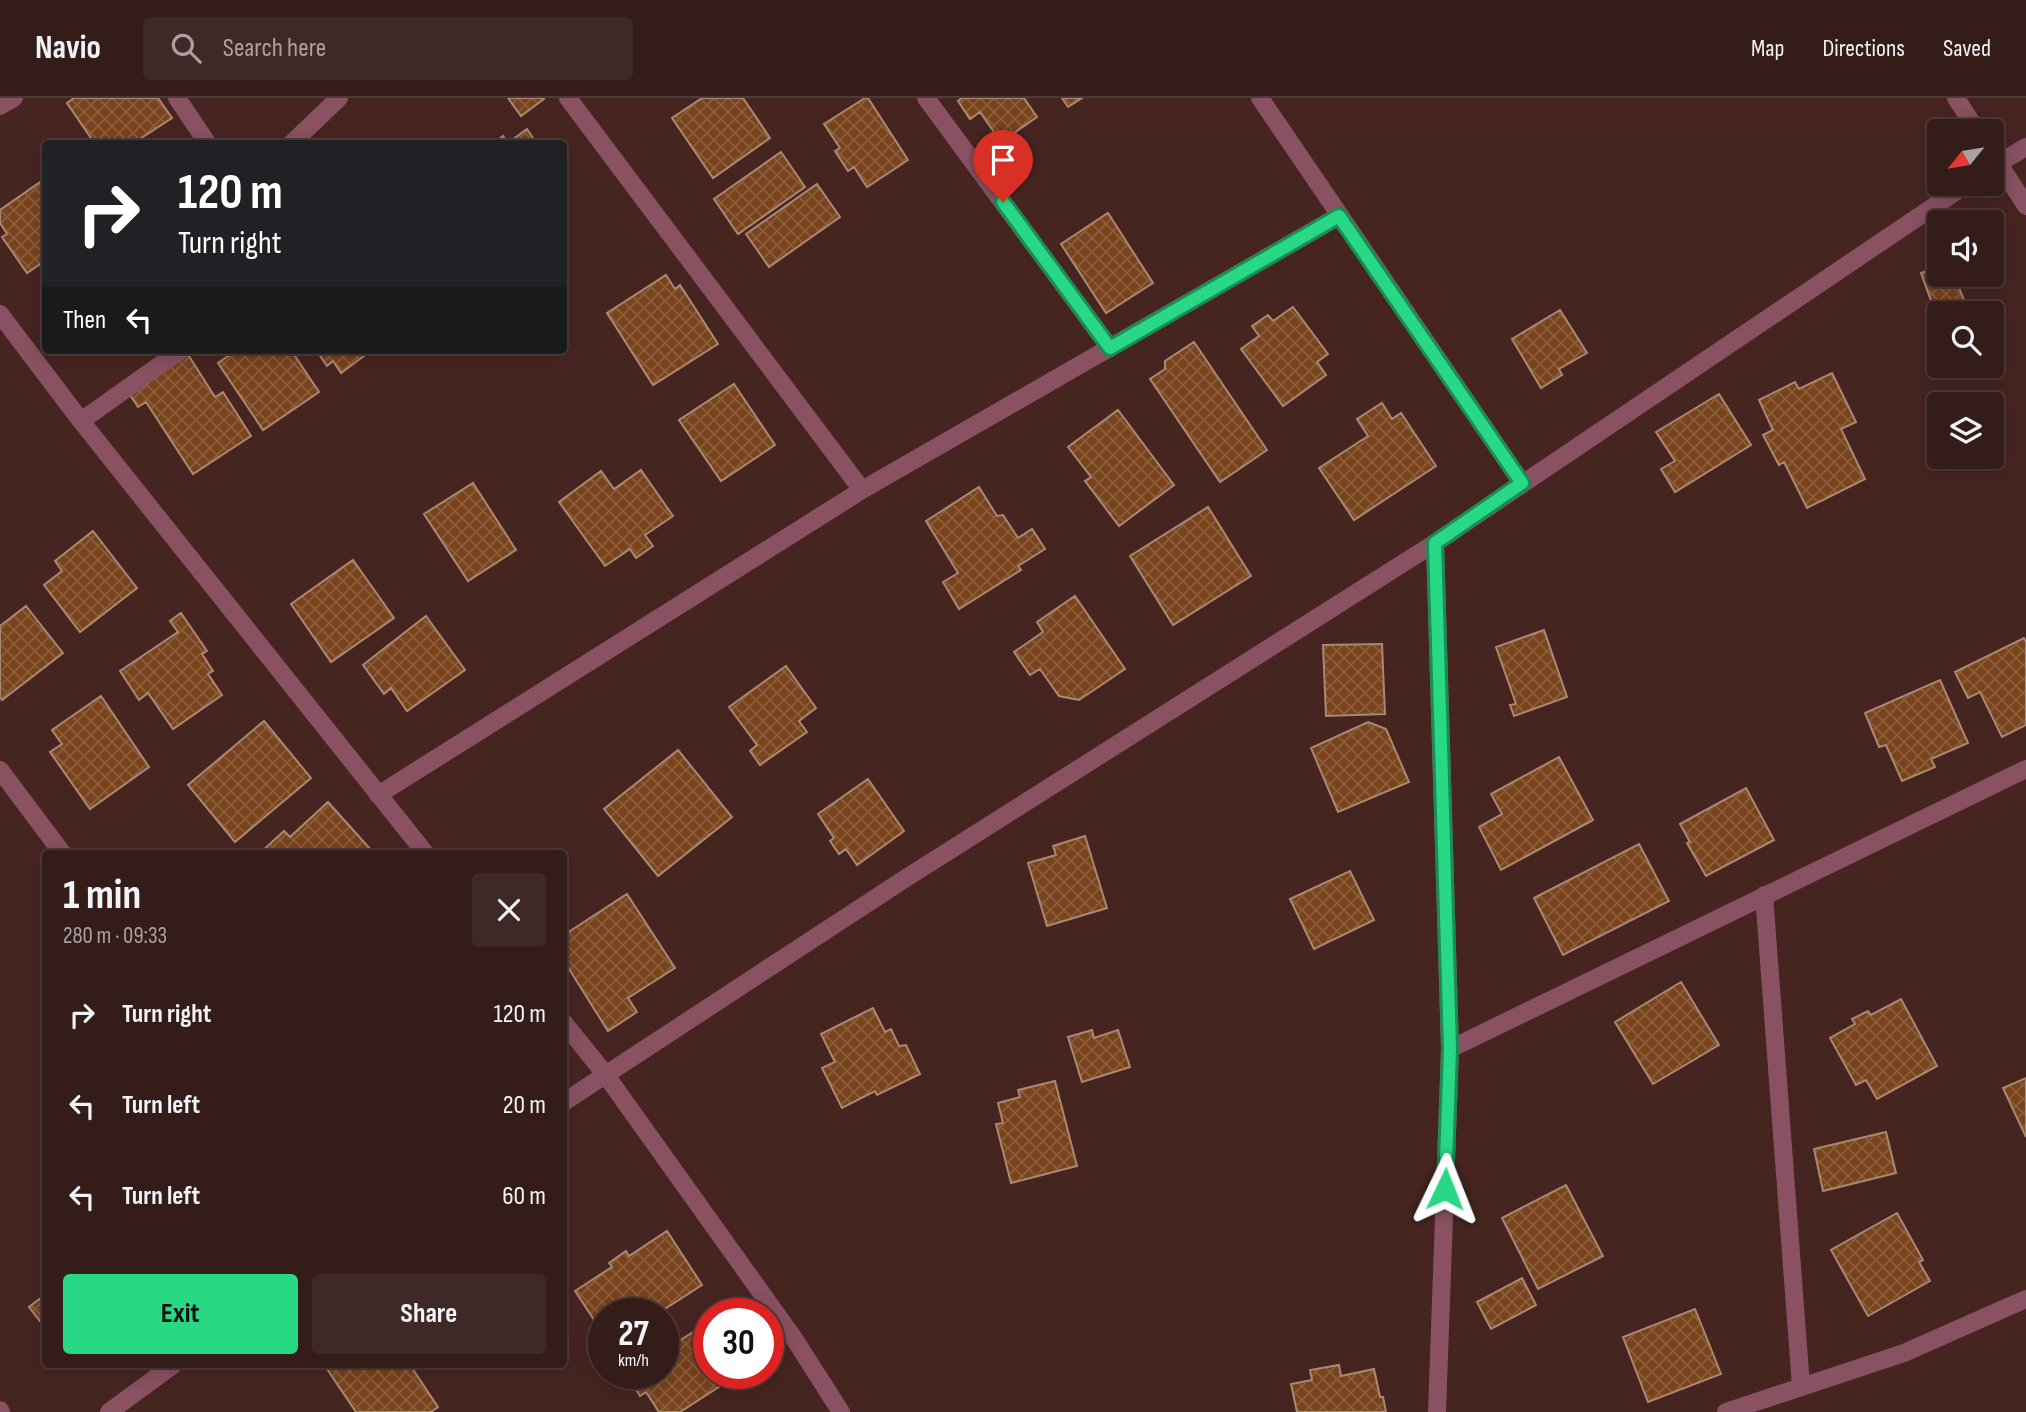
<!DOCTYPE html>
<meta charset="utf-8">
<style>
body{margin:0;font-family:"Sofia Sans Condensed",sans-serif;background:#3f2926;color:#f1f3f6;height:100vh;display:flex;flex-direction:column;font-size:26px;white-space:nowrap}
*{box-sizing:border-box;margin:0}
p{font-size:23px;color:#a9a1a2}
.icon{flex:none;width:38px;height:38px;fill:none;stroke:currentColor;stroke-width:2;stroke-linecap:round;stroke-linejoin:round}
.map{position:relative;flex:1;overflow:hidden}
.side{position:absolute;left:42px;top:752px;width:525px;height:518px;display:flex;flex-direction:column;background:#341c19;border-radius:7px;box-shadow:0 4px 18px #0003,0 0 0 2px #4e3a38}
.side>*{flex:none}
.banner{position:absolute;left:42px;top:42px;width:525px;height:214px;border-radius:7px;box-shadow:0 4px 18px #0003,0 0 0 2px #4e3a38;background:#202124;color:#fff;overflow:hidden}
.needle{width:46px;rotate:240deg}
.tools{position:absolute;left:1927px;top:21px;display:grid;gap:14px}
.tools a{display:grid;place-items:center;width:77px;height:77px;border-radius:7px;background:#341c19;box-shadow:0 4px 18px #0003,0 0 0 2px #4e3a38;font-size:35px}
.speed{position:absolute;left:588px;top:1200px;display:flex;gap:14px;font-size:35px;font-weight:700;text-align:center}
.speed>*{display:grid;place-content:center;width:91px;height:91px;border-radius:50%;background:#341c19;box-shadow:0 4px 18px #0003,0 0 0 2px #4e3a38;line-height:1}
.speed small{font-size:18px;font-weight:400}
.speed .limit{border:10px solid #d22;background:#fff;color:#111}
.pin{position:absolute;display:grid;place-items:center;width:60px;height:60px;color:#fff;margin:-72px -30px;border-radius:50% 50% 50% 0;rotate:-45deg;box-shadow:0 0 7px #0007}
.pin .icon{rotate:45deg}
.me{position:absolute;width:77px;margin:-38px;rotate:2deg;stroke-linejoin:round;filter:drop-shadow(0 0 5px #0008)}
.turn{display:flex;align-items:center;gap:24px;height:147px;padding:0 21px;font-size:32px}
.turn .icon{width:91px;height:91px;stroke-width:2.5}
.turn b{display:block;font-size:49px;line-height:60px}
.then{display:flex;align-items:center;height:66px;padding:0 21px;background:#0003;gap:14px;font-size:26px}
.round{display:grid;place-items:center;flex:none;width:74px;height:74px;border-radius:7px;background:#3f2926}
.overview{display:flex;align-items:center;justify-content:space-between;height:119px;padding:0 21px}
h1{font-size:42px;font-weight:700;line-height:52px}
.cta{display:flex;gap:14px;margin-top:auto;padding:14px 21px}
.cta a{flex:1;height:80px;border-radius:7px;background:#29d885;color:#111;font-size:28px;font-weight:700;line-height:80px;text-align:center}
.cta a+a{background:#3f2926;color:#f1f3f6}
ul{padding:0;list-style:none}
li{display:flex;align-items:center;gap:21px;height:91px;padding:0 21px}
li div{flex:1}
li b{display:block;font-size:26px}
li em{font-style:normal}
header{display:flex;align-items:center;gap:42px;box-sizing:border-box;height:98px;padding:0 35px;background:#341c19;border-bottom:2px solid #4e3a38}
header strong{font-size:33px}
nav{display:flex;gap:38px;margin-inline-start:auto;font-size:24px}
.search{width:490px;height:63px;background:#3f2926;display:flex;align-items:center;gap:18px;box-sizing:border-box;padding:0 24px;border-radius:7px;color:#a9a1a2;font-size:26px}
.map>svg:first-child{display:block}
</style>
<header>
<strong>Navio</strong>
<div class="search"><svg class="icon" aria-label="search" viewBox="0 0 24 24"><circle cx="10" cy="10" r="6"/><path d="M15 15l6 6"/></svg>Search here</div>
<nav><a>Map</a><a>Directions</a><a>Saved</a></nav>
</header>
<div class="map">
<svg width="2026" height="1314" viewBox="0 0 2026 1314">
<defs>
<pattern id="building-cross-hatch" width="8" height="8" patternUnits="userSpaceOnUse" patternTransform="scale(1.75)"><rect width="8" height="8" fill="#79431c"/><path d="M0 0l8 8M0 8l8-8" fill="none" stroke="#8c5d3c"/></pattern>
</defs>
<rect width="100%" height="100%" fill="#462521"/>
<!-- building -->
<path fill="url(#building-cross-hatch)" stroke="#a98874" stroke-width="2" d="M74 0H158L172 20 132 46H95L67 5Z
M508 0H543L544 1 521 18Z
M702 0H743L770 40 713 80 672 20Z
M865 0H868L908 62 867 89 854 69 848 73 835 53 840 50 824 26Z
M962 0H1024L1037 19 1001 44 980 14 970 21 958 3Z
M1062 0H1082L1068 9Z
M527 31 537 46H493L503 38 508 45Z
M781 54 805 89 738 136 714 101Z
M46 80V162L27 175 2 139 7 136 0 125V112Z
M817 86 840 119 769 169 746 136Z
M1108 115 1153 185 1106 215 1061 146Z
M1939 168V177H1954L1969 215H1939V253L1936 254 1928 231 1938 222 1921 175Z
M666 177 675 191 680 187 718 246 653 287 607 215Z
M1293 209 1328 256 1317 264 1326 277 1283 308 1241 251 1259 238 1252 228 1268 217 1273 223Z
M1989 209 1998 231 1992 233V215H1973Z
M1560 212 1587 255 1559 271 1562 277 1541 290 1512 241Z
M1194 244 1267 352 1220 384 1150 281 1165 271V263Z
M237 252H291L319 294 263 332 218 265Z
M316 252H372L341 275 333 263 327 268Z
M187 255 215 299 223 294 251 338 193 376 146 304 138 309 128 294Z
M1832 275 1856 324 1841 331 1865 381 1807 410 1784 364 1779 367 1763 337 1773 332 1759 302 1795 284 1799 291Z
M734 286 775 347 721 383 679 322Z
M1719 296 1751 347 1675 394 1661 371 1675 363 1656 334Z
M1382 305 1392 321 1401 315 1436 368 1354 422 1319 370 1368 338 1357 321Z
M1118 312 1174 387 1119 428 1085 383 1091 379 1068 349Z
M641 372 673 418 645 437 653 448 636 460 630 451 605 468 559 404 601 373 614 391Z
M473 385 516 452 468 483 424 416Z
M979 389 997 418 1003 417 1018 440 1032 431 1045 451 1018 468 1021 472 959 511 943 484 958 475 926 423Z
M1208 409 1251 478 1173 527 1130 458Z
M93 433 137 490 80 534 44 487 62 473 55 463Z
M353 462 394 520 331 564 291 506Z
M1075 498 1125 571 1079 602 1059 598 1040 571 1030 577 1014 554 1043 534 1037 524Z
M26 508 63 555 2 602 0 599V528Z
M181 515 207 553 202 556 213 573 208 576 222 597 173 631 148 595 139 602 120 573 178 534 170 523Z
M426 518 465 572 407 613 391 590 384 596 363 567Z
M1544 532 1567 599 1514 618 1510 607 1516 606 1496 549Z
M2024 540 2026 544V627L2002 639 1980 594 1968 600 1955 574Z
M1382 546 1385 616 1326 618 1323 547Z
M786 568 816 610 799 623 807 634 760 667 750 653 757 647 729 609Z
M1940 582 1968 645 1931 661 1935 669 1902 683 1886 647 1879 649 1865 615Z
M101 598 149 669 90 711 50 654 62 646 52 632Z
M264 623 311 680 235 744 188 687Z
M1368 624 1386 631 1409 684 1338 714 1311 650Z
M678 652 732 719 658 778 604 711Z
M1559 659 1593 722 1501 772 1479 729 1502 716 1491 696Z
M868 681 904 733 857 767 846 751 839 756 830 743 834 740 818 716Z
M1746 690 1774 742 1706 778 1687 745 1690 744 1680 726Z
M328 704 372 753 368 756H261L260 755 284 733 290 739Z
M1085 738 1107 810 1047 828 1028 765 1056 757 1053 748Z
M1639 746 1669 803 1563 857 1534 800Z
M1350 773 1374 822 1314 851 1290 801Z
M627 796 675 870 628 900 637 914 608 933 564 863V837Z
M1681 884 1719 947 1653 986 1615 924Z
M1901 901 1937 968 1877 1001 1866 982 1856 987 1830 940 1855 926 1852 921 1868 913 1871 917Z
M873 910 885 934 891 931 899 948 906 947 920 976 877 997 875 993 842 1010 822 970 835 964 821 936Z
M1092 932 1094 940 1118 932 1130 969 1082 984 1068 939Z
M2026 980V1039L2003 990Z
M1055 983 1077 1068 1011 1085 996 1026 1003 1025 998 1005 1020 999 1018 992Z
M1886 1034 1896 1075 1823 1093 1814 1051Z
M1566 1087 1603 1158 1538 1191 1502 1120Z
M1897 1115 1923 1162 1919 1164 1930 1183 1868 1218 1831 1152Z
M667 1133 702 1187 657 1216H604V1237L575 1193 612 1169 609 1165 626 1153 629 1158Z
M1522 1180 1536 1207 1491 1231 1477 1204Z
M46 1196V1231L29 1209Z
M1695 1211 1721 1276 1648 1304 1623 1239Z
M709 1224V1276H739L680 1314H659L646 1294 640 1298 627 1277 663 1276V1253Z
M334 1267H410L438 1309 431 1314H356L327 1271Z
M1339 1267 1341 1278 1374 1271 1380 1299H1383L1386 1314H1297L1291 1286 1312 1282 1310 1272Z"/>
<g fill="none" stroke-linecap="round" stroke-linejoin="round">
<!-- minor -->
<path stroke="#895161" stroke-width="18" d="M177 0 208 46
M568 0 862 392
M926 0 1110 250
M1260 0 1522 385
M1956 0 1977 33
M0 8 14 0
M291 46 339 0
M1992 55 2026 108
M1992 69 2026 49
M0 216 81 323 426 756
M81 323 181 252
M1435 445 1450 951 1437 1314
M0 672 63 756
M378 697 862 392 1339 118
M1764 797 1801 1288
M564 925 605 976 795 1242 841 1314
M1450 951 2026 671
M564 1004 903 782 1435 445 1967 86
M0 1312 1 1314
M109 1314 173 1267
M1726 1314 1904 1255 2026 1201"/>
</g>
<g fill="none" stroke-linecap="round" stroke-linejoin="round">
<!-- route casing -->
<g stroke="#1b8c56" stroke-width="18">
<path id="route" d="M1003 104 1110 250 1339 118 1522 385 1435 445 1450 951 1445 1091"/>
</g>
<!-- route -->
<use href="#route" stroke="#29d885" stroke-width="12"/>
</g>
</svg>
<div class="tools">
<a><svg class="needle" viewBox="-14 -14 28 28"><path d="M0-13l5 13h-10z" fill="#e53935"/><path d="M0 13l5-13h-10z" fill="#a9a1a2"/></svg></a>
<a><svg class="icon" aria-label="sound" viewBox="0 0 24 24"><path d="M4 9h4l5-4v14l-5-4H4zM17 9q2 3 0 6"/></svg></a>
<a><svg class="icon" aria-label="search" viewBox="0 0 24 24"><circle cx="10" cy="10" r="6"/><path d="M15 15l6 6"/></svg></a>
<a><svg class="icon" aria-label="layers" viewBox="0 0 24 24"><path d="M12 4l9 5-9 5-9-5zM3 14l9 5 9-5"/></svg></a>
</div>
<div class="speed"><div>27<small>km/h</small></div><div class="limit">30</div></div>
<div class="pin" style="left:1003px;top:104px;background:#d93025"><svg class="icon" aria-label="arrive" viewBox="0 0 24 24"><path d="M6 21V4h12l-3 4 3 4H6"/></svg></div>
<svg class="me" style="left:1445px;top:1091px" viewBox="-20 -20 40 40"><path d="M0-17L14 15 0 8-14 15z" fill="#29d885" stroke="#fff" stroke-width="4"/></svg>
<div class="banner">
<div class="turn"><svg class="icon" aria-label="right" viewBox="0 0 24 24"><path d="M7 20v-9h11M14 6l5 5-5 5"/></svg><div><b>120 m</b>Turn right</div></div>
<div class="then">Then<svg class="icon" aria-label="left" viewBox="0 0 24 24"><path d="M17 20v-9H6M10 6l-5 5 5 5"/></svg></div>
</div>
<section class="side">
<div class="overview"><div><h1>1 min</h1><p>280 m · 09:33</p></div><a class="round"><svg class="icon" aria-label="close" viewBox="0 0 24 24"><path d="M6 6l12 12M18 6L6 18"/></svg></a></div>
<ul>
<li><svg class="icon" aria-label="right" viewBox="0 0 24 24"><path d="M7 20v-9h11M14 6l5 5-5 5"/></svg><div><b>Turn right</b></div><em>120 m</em></li>
<li><svg class="icon" aria-label="left" viewBox="0 0 24 24"><path d="M17 20v-9H6M10 6l-5 5 5 5"/></svg><div><b>Turn left</b></div><em>20 m</em></li>
<li><svg class="icon" aria-label="left" viewBox="0 0 24 24"><path d="M17 20v-9H6M10 6l-5 5 5 5"/></svg><div><b>Turn left</b></div><em>60 m</em></li>
</ul>
<div class="cta"><a>Exit</a><a>Share</a></div>
</section>
</div>
